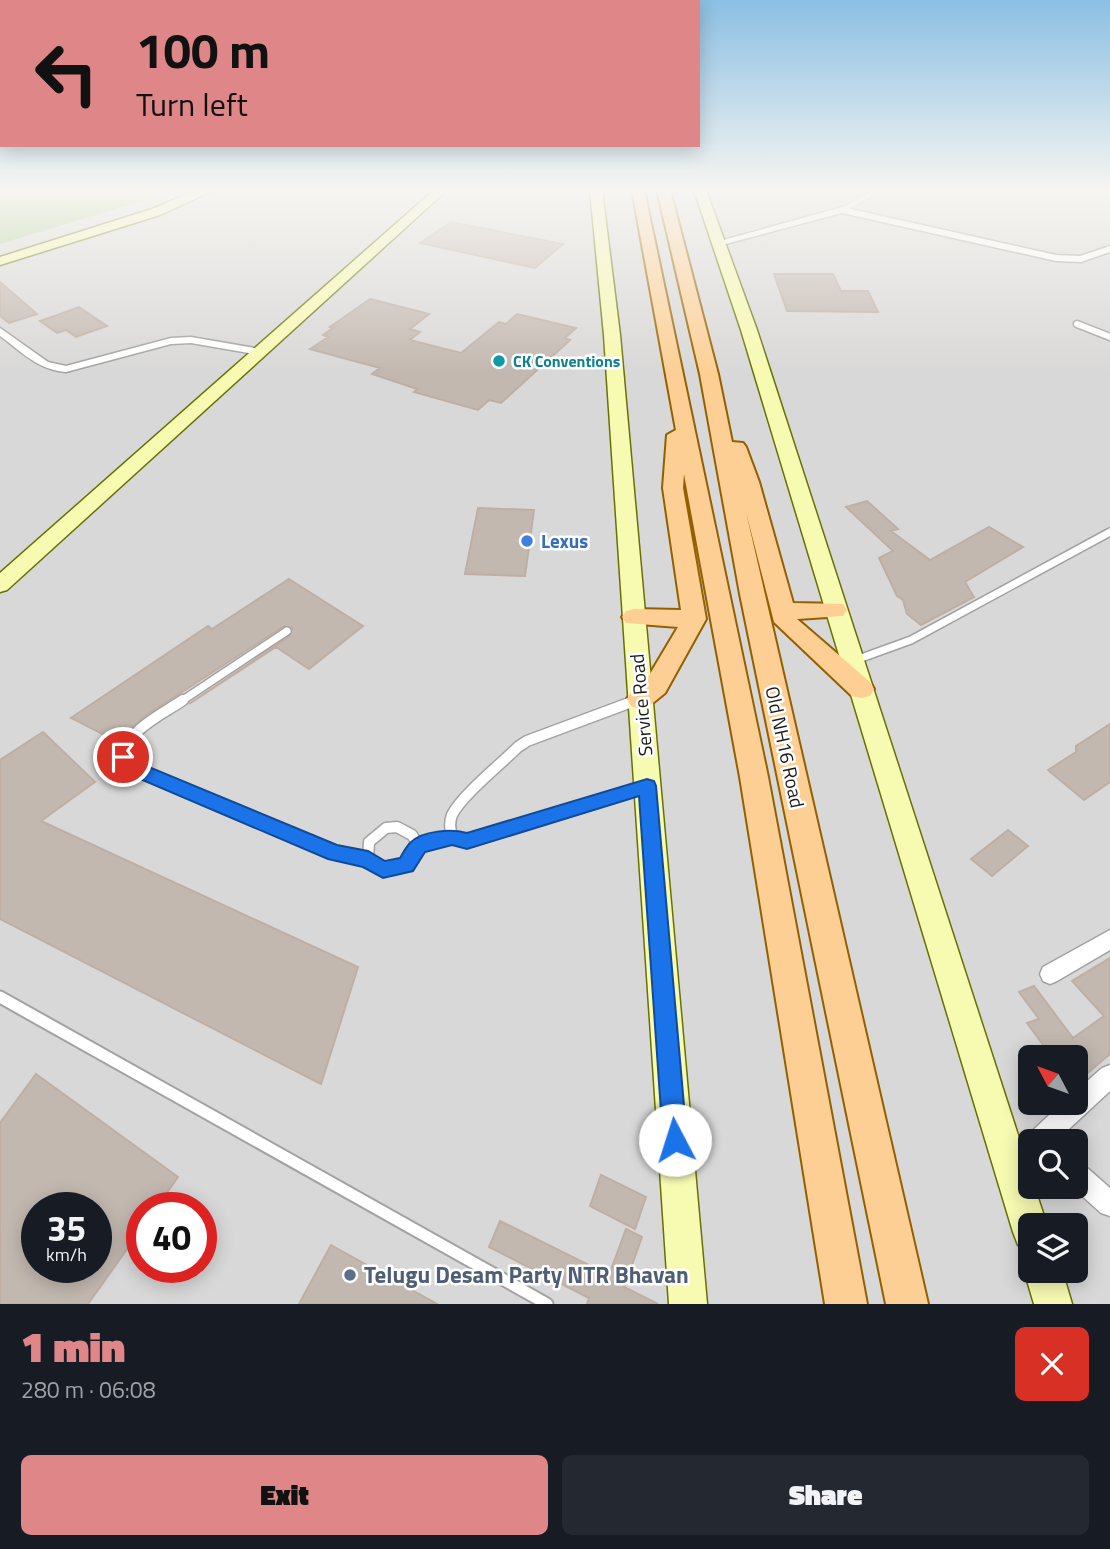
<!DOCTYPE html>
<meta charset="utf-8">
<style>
body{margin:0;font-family:"Titillium Web",sans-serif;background:#242831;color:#f1f3f6;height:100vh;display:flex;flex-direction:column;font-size:26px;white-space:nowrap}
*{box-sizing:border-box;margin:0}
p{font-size:23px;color:#9ea1a6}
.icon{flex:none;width:38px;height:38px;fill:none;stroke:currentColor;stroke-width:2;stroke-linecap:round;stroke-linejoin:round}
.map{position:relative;height:1304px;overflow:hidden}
.panel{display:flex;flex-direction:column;background:#171b24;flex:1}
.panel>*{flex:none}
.top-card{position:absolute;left:0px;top:0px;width:700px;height:147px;box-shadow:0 4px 18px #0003;background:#de8688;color:#111;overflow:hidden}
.needle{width:46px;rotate:311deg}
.buttons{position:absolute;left:1018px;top:1045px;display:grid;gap:14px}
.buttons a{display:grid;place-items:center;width:70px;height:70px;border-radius:10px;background:#171b24;box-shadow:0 4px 18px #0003;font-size:35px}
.speed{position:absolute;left:21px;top:1192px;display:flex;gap:14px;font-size:35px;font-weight:700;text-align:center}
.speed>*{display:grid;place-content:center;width:91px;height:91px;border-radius:50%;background:#171b24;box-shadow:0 4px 18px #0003;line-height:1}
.speed small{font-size:18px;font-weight:400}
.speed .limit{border:10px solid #d22;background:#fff;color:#111}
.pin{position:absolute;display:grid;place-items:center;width:60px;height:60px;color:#fff;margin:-30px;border:4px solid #fff;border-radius:50%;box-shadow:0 2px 7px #0007}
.me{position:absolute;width:77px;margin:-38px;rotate:355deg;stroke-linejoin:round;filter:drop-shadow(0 0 5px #0008)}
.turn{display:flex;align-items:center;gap:24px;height:147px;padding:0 21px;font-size:32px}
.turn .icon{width:91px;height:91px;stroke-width:2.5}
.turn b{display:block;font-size:49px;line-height:60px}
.round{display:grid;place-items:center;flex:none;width:74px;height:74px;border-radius:10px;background:#242831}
.head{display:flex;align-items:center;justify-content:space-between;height:119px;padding:0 21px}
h1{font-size:42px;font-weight:800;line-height:52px;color:#de8688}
.action{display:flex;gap:14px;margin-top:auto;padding:14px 21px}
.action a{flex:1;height:80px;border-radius:10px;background:#de8688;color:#111;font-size:28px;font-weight:800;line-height:80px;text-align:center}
.action a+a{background:#242831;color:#f1f3f6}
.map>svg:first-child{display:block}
</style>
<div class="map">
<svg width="1110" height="1304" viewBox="0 0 1110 1304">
<rect width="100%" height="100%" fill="#ede9e0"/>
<!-- residential -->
<path fill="#d9d8d8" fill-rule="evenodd" d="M104 190H1110V1304H0V228ZM1031 1057H1076V1102H1031ZM1031 1141H1076V1186H1031ZM37 1208H96V1267H37ZM142 1208H201V1267H142ZM1031 1225H1076V1270H1031Z"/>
<!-- forest -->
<path fill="#a5cd94" d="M0 190H165L152 198 0 244Z"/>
<!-- building -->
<path fill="#c2b8b0" stroke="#bfafa3" stroke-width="2" fill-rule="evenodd" d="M451 222 563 244 535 268 420 243Z
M774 274H833L841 291H868L878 312 787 311Z
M0 282 37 314 9 323 0 316Z
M370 299 429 314 410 329 420 332 410 340 461 353 499 322 506 324 517 314 576 328 565 338 570 340 501 403 489 400 478 410 414 392 417 389 372 374 380 368 310 349 328 337 323 335 333 328 330 327Z
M79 307 107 326 76 337 66 330 57 333 40 321Z
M867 501 898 529 891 531 930 560 989 527 1023 547 965 582 974 597 921 625 907 614 903 600 897 596 879 558 893 551 846 507Z
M478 508 534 510 525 576 465 574Z
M289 579 363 626 309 669 276 647 189 704 290 636 292 628 284 626 142 718 120 743 71 718 208 626 212 629Z
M1110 724V782L1084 800 1048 770 1076 752V746Z
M43 732 95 782 41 821 358 967 321 1084 0 919V760Z
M1008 830 1028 846 992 876 971 859Z
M1110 958V1054L1076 1083V1057H1052L1027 1023 1039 1019 1019 992 1034 986 1073 1038 1104 1016 1072 981Z
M36 1074 178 1177 156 1208H142V1228L88 1304H0V1123ZM37 1208H96V1267H37Z
M601 1175 646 1197 635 1229 590 1206Z
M500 1221 609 1275 626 1229 642 1237 624 1287 658 1304H587L589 1298 489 1247Z
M331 1245 437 1304H299Z"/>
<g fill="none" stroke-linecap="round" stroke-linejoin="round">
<!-- lane-far4 casing -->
<g stroke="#a2a2a2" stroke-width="6">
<path id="lane-far4" d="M842 210 879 190"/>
</g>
<!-- lane-far3 casing -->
<g stroke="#a2a2a2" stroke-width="9">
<path id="lane-far3" d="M1077 324 1110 337"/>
</g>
<!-- lane-far2 casing -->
<g stroke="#a2a2a2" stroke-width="10">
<path id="lane-far2" d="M853 661 911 640 1110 532
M180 702 287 631
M632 702 638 700"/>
</g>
<!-- lane-far1 casing -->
<g stroke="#a2a2a2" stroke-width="13">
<path id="lane-far1" d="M183 700C161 715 128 729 123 757L133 768 335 853 368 859
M637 700 527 741 518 747C502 763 461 796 452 815 449 823 450 829 452 837L467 841 644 787
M397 827 412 835 419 846 406 865 383 870 368 859 369 842 386 828Z
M419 846 452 837"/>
</g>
<!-- lane casing -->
<g stroke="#a2a2a2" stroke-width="15">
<path id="lane" d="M0 997 547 1304"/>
</g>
<!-- street casing -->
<g stroke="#a2a2a2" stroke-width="3">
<path id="street" d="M842 207 1056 255 1080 256 1110 246V252L1081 262 1056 261 842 213 718 246 713 243Z
M0 328 48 362 66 366 171 338 191 337 261 349 266 352 261 355 191 343 171 344 66 372C38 370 22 352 0 336Z
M1110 930V950L1057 981 1050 984 1043 981 1040 974 1043 967Z
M1110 1065V1091L1056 1141H1031L1030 1149 1026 1141 1030 1133 1063 1102H1076V1091L1102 1068Z
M1076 1163 1085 1166 1110 1188V1216L1101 1213 1071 1186H1076Z"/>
</g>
<!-- secondary casing -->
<g stroke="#677103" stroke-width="3">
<path id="secondary" d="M197 190H214L160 215 0 265V257L152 209Z
M434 190H447L7 590 0 592V573Z
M590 190H602L620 335 707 1304H669L604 335Z
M694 190H706L757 330 1031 1175V1186H1034L1047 1225H1031V1250L1018 1245 1013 1232 741 330Z
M1030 1257 1031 1270H1062L1072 1304H1034L1024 1270Z"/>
</g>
<!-- primary casing -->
<g stroke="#926000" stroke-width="4">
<path id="primary" d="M632 190H644L768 777 867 1304H825L740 777 684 474 683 488 706 619 665 693 649 706 640 709 631 706 627 699 631 692 647 679 678 627 626 623 622 617 626 611 634 609 681 610 663 488 667 435 676 430Z
M657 190H670L718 374 732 442 743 443 746 447 759 482 793 603 843 604 847 610 843 616 797 619 870 682 874 689 870 696 861 698 852 696 774 622 746 512 928 1304H886L740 594 700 374Z"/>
</g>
<!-- lane-far4 -->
<use href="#lane-far4" stroke="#fff" stroke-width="4.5"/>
<!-- lane-far3 -->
<use href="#lane-far3" stroke="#fff" stroke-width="6"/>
<!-- lane-far2 -->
<use href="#lane-far2" stroke="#fff" stroke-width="7"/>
<!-- lane-far1 -->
<use href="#lane-far1" stroke="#fff" stroke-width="10"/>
<!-- lane -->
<use href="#lane" stroke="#fff" stroke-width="11"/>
<!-- street -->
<use href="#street" fill="#fff" fill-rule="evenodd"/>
<!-- secondary -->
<use href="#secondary" fill="#f7fab1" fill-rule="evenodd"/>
<!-- primary -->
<use href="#primary" fill="#fdcf95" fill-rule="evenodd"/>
</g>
<!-- sky -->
<linearGradient id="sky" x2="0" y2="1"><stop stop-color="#8bbfe3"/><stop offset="0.51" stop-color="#f7f5f1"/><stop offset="1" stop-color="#f7f5f1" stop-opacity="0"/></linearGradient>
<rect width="1110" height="373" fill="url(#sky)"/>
<!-- route -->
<path fill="#1a73e8" stroke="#114b97" stroke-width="2" d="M123 750 129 753 139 763 337 845 368 851 385 861 400 858C403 853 406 847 410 843 422 830 452 829 467 833L647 779 654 781 656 786 687 1140 684 1149 675 1152 667 1149 663 1140 639 796 467 849 452 845 425 852 413 871 383 878 363 867 328 859 126 773 114 757 117 753Z"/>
<!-- markers -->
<circle fill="#0f9aa8" stroke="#fff" stroke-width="2.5" cx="499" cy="361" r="7"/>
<circle fill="#3f7fe0" stroke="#fff" stroke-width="2.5" cx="527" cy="541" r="7"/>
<circle fill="#5c6f8a" stroke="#fff" stroke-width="2.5" cx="350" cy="1275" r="7"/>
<g text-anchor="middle" stroke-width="5" stroke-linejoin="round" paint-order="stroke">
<!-- far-culture labels -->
<g font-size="16" font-weight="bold" fill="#0d838f" stroke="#fff" text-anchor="start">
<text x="513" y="367">CK Conventions</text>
</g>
<!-- shop labels -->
<g font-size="19" font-weight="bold" fill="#366cbe" stroke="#fff" text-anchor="start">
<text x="541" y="548">Lexus</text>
</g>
<!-- street labels -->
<g font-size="19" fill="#1b1b1b" stroke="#fff">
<text transform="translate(641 705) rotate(-95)" y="7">Service Road</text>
<text transform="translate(785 747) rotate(78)" y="7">Old NH16 Road</text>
</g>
<!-- near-service labels -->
<g font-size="23" font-weight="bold" fill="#4e5e75" stroke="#fff" text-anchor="start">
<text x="364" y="1283">Telugu Desam Party NTR Bhavan</text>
</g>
</g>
</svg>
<div class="buttons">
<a><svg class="needle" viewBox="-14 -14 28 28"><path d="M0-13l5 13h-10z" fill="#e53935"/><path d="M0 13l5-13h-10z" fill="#9ea1a6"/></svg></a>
<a><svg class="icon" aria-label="search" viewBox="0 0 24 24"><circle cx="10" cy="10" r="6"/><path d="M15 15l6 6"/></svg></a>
<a><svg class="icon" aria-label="layers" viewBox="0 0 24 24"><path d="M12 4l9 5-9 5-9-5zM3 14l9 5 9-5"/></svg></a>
</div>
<div class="speed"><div>35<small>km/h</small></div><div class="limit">40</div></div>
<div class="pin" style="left:123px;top:757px;background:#d93025"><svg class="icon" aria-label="arrive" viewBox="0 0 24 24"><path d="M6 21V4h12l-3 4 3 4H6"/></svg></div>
<svg class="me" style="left:675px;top:1140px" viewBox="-20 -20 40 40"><circle r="19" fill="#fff"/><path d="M0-13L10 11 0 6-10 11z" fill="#1a73e8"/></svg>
<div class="top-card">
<div class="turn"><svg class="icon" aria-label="left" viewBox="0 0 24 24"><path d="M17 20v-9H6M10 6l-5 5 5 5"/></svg><div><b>100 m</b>Turn left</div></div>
</div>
</div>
<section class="panel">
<div class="head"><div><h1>1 min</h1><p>280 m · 06:08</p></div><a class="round" style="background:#d93025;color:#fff"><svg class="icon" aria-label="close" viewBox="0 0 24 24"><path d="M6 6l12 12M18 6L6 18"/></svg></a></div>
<div class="action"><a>Exit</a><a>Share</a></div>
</section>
